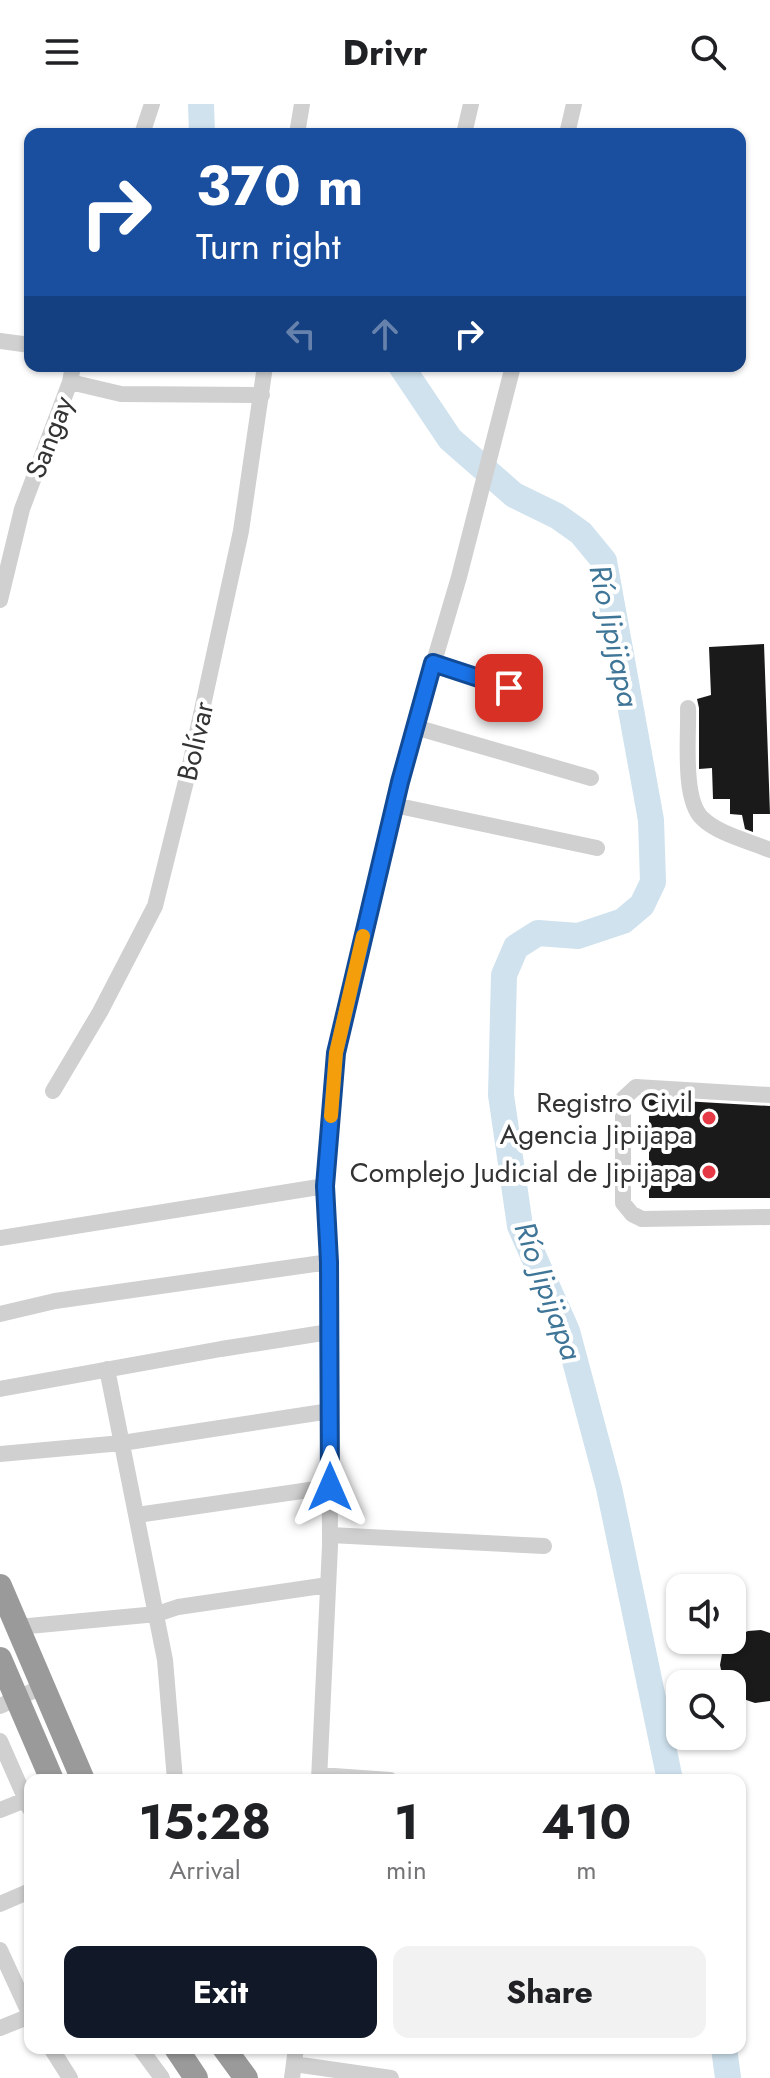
<!DOCTYPE html>
<meta charset="utf-8">
<style>
body{margin:0;font-family:Jost,sans-serif;background:#f2f2f2;color:#202124;height:100vh;display:flex;flex-direction:column;font-size:30px;white-space:nowrap}
*{box-sizing:border-box;margin:0}
p{font-size:26px;color:#757577}
.icon{flex:none;width:44px;height:44px;fill:none;stroke:currentColor;stroke-width:2;stroke-linecap:round;stroke-linejoin:round}
.map{position:relative;flex:1;overflow:hidden}
.panel{position:absolute;left:24px;top:1670px;width:722px;height:280px;display:flex;flex-direction:column;background:#fff;border-radius:16px;box-shadow:0 2px 6px #0004}
.panel>*{flex:none}
.top-card{position:absolute;left:24px;top:24px;width:722px;height:244px;border-radius:16px;box-shadow:0 2px 6px #0004;background:#1a4fa0;color:#fff;overflow:hidden}
.controls{position:absolute;left:666px;top:1470px;display:grid;gap:16px}
.controls a{display:grid;place-items:center;width:80px;height:80px;border-radius:16px;background:#fff;box-shadow:0 2px 6px #0004;font-size:40px}
.pin{position:absolute;display:grid;place-items:center;width:68px;height:68px;color:#fff;margin:-34px;border-radius:16px;box-shadow:0 4px 12px #0006}
.me{position:absolute;width:88px;margin:-44px;rotate:0deg;stroke-linejoin:round;filter:drop-shadow(0 0 6px #0008)}
.turn{display:flex;align-items:center;gap:28px;height:168px;padding:0 40px;font-size:36px}
.turn .icon{width:104px;height:104px;stroke-width:2.5}
.turn b{display:block;font-size:56px;line-height:68px}
.lanes{display:flex;align-items:center;height:76px;padding:0 40px;background:#0003;justify-content:center;gap:40px;direction:ltr}
.lanes .off{opacity:.35}
.eta{display:flex;justify-content:space-evenly;align-items:center;height:136px;text-align:center}
.eta b{font-size:48px;font-weight:700;line-height:56px}
.action{display:flex;gap:16px;margin-top:auto;padding:16px 40px}
.action a{flex:1;height:92px;border-radius:16px;background:#111827;color:#fff;font-size:32px;font-weight:700;line-height:92px;text-align:center}
.action a+a{background:#f2f2f2;color:#202124}
header{display:flex;justify-content:space-between;align-items:center;height:104px;padding:0 40px;background:#fff;font-size:36px;font-weight:700}
.map>svg:first-child{display:block}
</style>
<header><svg class="icon" aria-label="menu" viewBox="0 0 24 24"><path d="M4 6h16M4 12h16M4 18h16"/></svg>Drivr<svg class="icon" aria-label="search" viewBox="0 0 24 24"><circle cx="10" cy="10" r="6"/><path d="M15 15l6 6"/></svg></header>
<div class="map">
<svg width="770" height="1974" viewBox="0 0 770 1974">
<rect width="100%" height="100%" fill="#fff"/>
<g fill="none" stroke-linecap="round" stroke-linejoin="round">
<!-- river -->
<path stroke="#cfe2ee" stroke-width="26" d="M201 0 202 30
M401 262 450 335 514 391 557 412 581 429 604 457 651 716 653 778 642 801 623 817 578 832 538 829 516 843 504 871 501 991 520 1122 567 1227 609 1384 670 1676
M724 1944 728 1974"/>
</g>
<!-- building -->
<path fill="#1a1a1a" d="M764 540 770 710H753V728L745 725 742 711 730 710V695H713L712 664 699 665V604L697 595 711 591 709 543Z
M649 995 770 1002V1094H649Z
M761 1526 770 1529V1597L755 1599 732 1591V1580H724L720 1561 722 1550 737 1532 748 1527Z"/>
<g fill="none" stroke-linecap="round" stroke-linejoin="round">
<!-- minor -->
<path stroke="#d0d0d0" stroke-width="16" d="M142 30 152 0
M297 30 302 0
M464 30 471 0
M567 30 574 0
M0 237 30 241
M70 278 121 290 262 291
M0 496 22 405 70 278 73 262
M433 559 509 584
M688 604C689 631 682 695 702 714 718 730 749 737 770 746
M415 623 591 674
M394 701 597 744
M53 987 100 908 155 802 190 661 241 427 265 262
M770 991 636 983 623 995V1099L632 1110 642 1115 770 1113
M0 1134 325 1082
M0 1210 55 1197 329 1158
M107 1265 165 1556 175 1676
M0 1285 221 1245 329 1228
M0 1350 122 1339 330 1307
M137 1411 330 1383
M330 1431 544 1442
M18 1523 157 1510 178 1503 328 1481
M0 1602 44 1582
M0 1637 30 1705
M320 1671 390 1676
M319 1676 330 1442 329 1158 325 1082 336 949 405 656 459 473 513 262
M0 1706 30 1694
M0 1800 30 1787
M0 1846 30 1911
M0 1924 30 1912
M51 1944 70 1974
M140 1944 162 1974
M294 1960 391 1974
M292 1974 296 1944"/>
<!-- highway -->
<path stroke="#9a9a9a" stroke-width="24" d="M0 1482 83 1676
M0 1555 52 1676
M176 1944 196 1974
M224 1944 246 1974"/>
</g>
<g fill="none" stroke-linecap="round" stroke-linejoin="round">
<!-- route casing -->
<g stroke="#114b97" stroke-width="20">
<path id="route" d="M330 1383 329 1158 325 1082 336 949 400 678 433 559 509 584"/>
</g>
<!-- route -->
<use href="#route" stroke="#1a73e8" stroke-width="14"/>
<!-- slow -->
<path stroke="#f59e0b" stroke-width="14" d="M331 1012 336 949 363 832"/>
</g>
<!-- markers -->
<g fill="#e63946" stroke="#fff" stroke-width="3">
<circle cx="709" cy="1014" r="8"/>
<circle cx="709" cy="1068" r="8"/>
</g>
<g text-anchor="middle" stroke-width="8" stroke-linejoin="round" paint-order="stroke">
<!-- street labels -->
<g font-size="28" fill="#333" stroke="#fff">
<text transform="translate(49 333) rotate(-69)" y="10">Sangay</text>
<text transform="translate(195 637) rotate(-77)" y="10">Bolívar</text>
</g>
<!-- poi labels -->
<g font-size="28" fill="#333" stroke="#fff" text-anchor="end">
<text x="693" y="1008">Registro Civil<tspan x="693" dy="32">Agencia Jipijapa</tspan></text>
<text x="693" y="1078">Complejo Judicial de Jipijapa</text>
</g>
<!-- water labels -->
<g font-size="30" font-style="italic" fill="#3f7597" stroke="#fff">
<text transform="translate(614 532) rotate(78)" y="10">Río Jipijapa</text>
<text transform="translate(548 1187) rotate(70)" y="10">Río Jipijapa</text>
</g>
</g>
</svg>
<div class="controls">
<a><svg class="icon" aria-label="sound" viewBox="0 0 24 24"><path d="M4 9h4l5-4v14l-5-4H4zM17 9q2 3 0 6"/></svg></a>
<a><svg class="icon" aria-label="search" viewBox="0 0 24 24"><circle cx="10" cy="10" r="6"/><path d="M15 15l6 6"/></svg></a>
</div>
<div class="pin" style="left:509px;top:584px;background:#d93025"><svg class="icon" aria-label="arrive" viewBox="0 0 24 24"><path d="M6 21V4h12l-3 4 3 4H6"/></svg></div>
<svg class="me" style="left:330px;top:1383px" viewBox="-20 -20 40 40"><path d="M0-17L14 15 0 8-14 15z" fill="#1a73e8" stroke="#fff" stroke-width="4"/></svg>
<div class="top-card">
<div class="turn"><svg class="icon" aria-label="right" viewBox="0 0 24 24"><path d="M7 20v-9h11M14 6l5 5-5 5"/></svg><div><b>370 m</b>Turn right</div></div>
<div class="lanes"><svg class="icon off" aria-label="left" viewBox="0 0 24 24"><path d="M17 20v-9H6M10 6l-5 5 5 5"/></svg><svg class="icon off" aria-label="ahead" viewBox="0 0 24 24"><path d="M12 20V5M6 11l6-6 6 6"/></svg><svg class="icon" aria-label="right" viewBox="0 0 24 24"><path d="M7 20v-9h11M14 6l5 5-5 5"/></svg></div>
</div>
<section class="panel">
<div class="eta">
<div><b>15:28</b><p>Arrival</p></div>
<div><b>1</b><p>min</p></div>
<div><b>410</b><p>m</p></div>
</div>
<div class="action"><a>Exit</a><a>Share</a></div>
</section>
</div>
